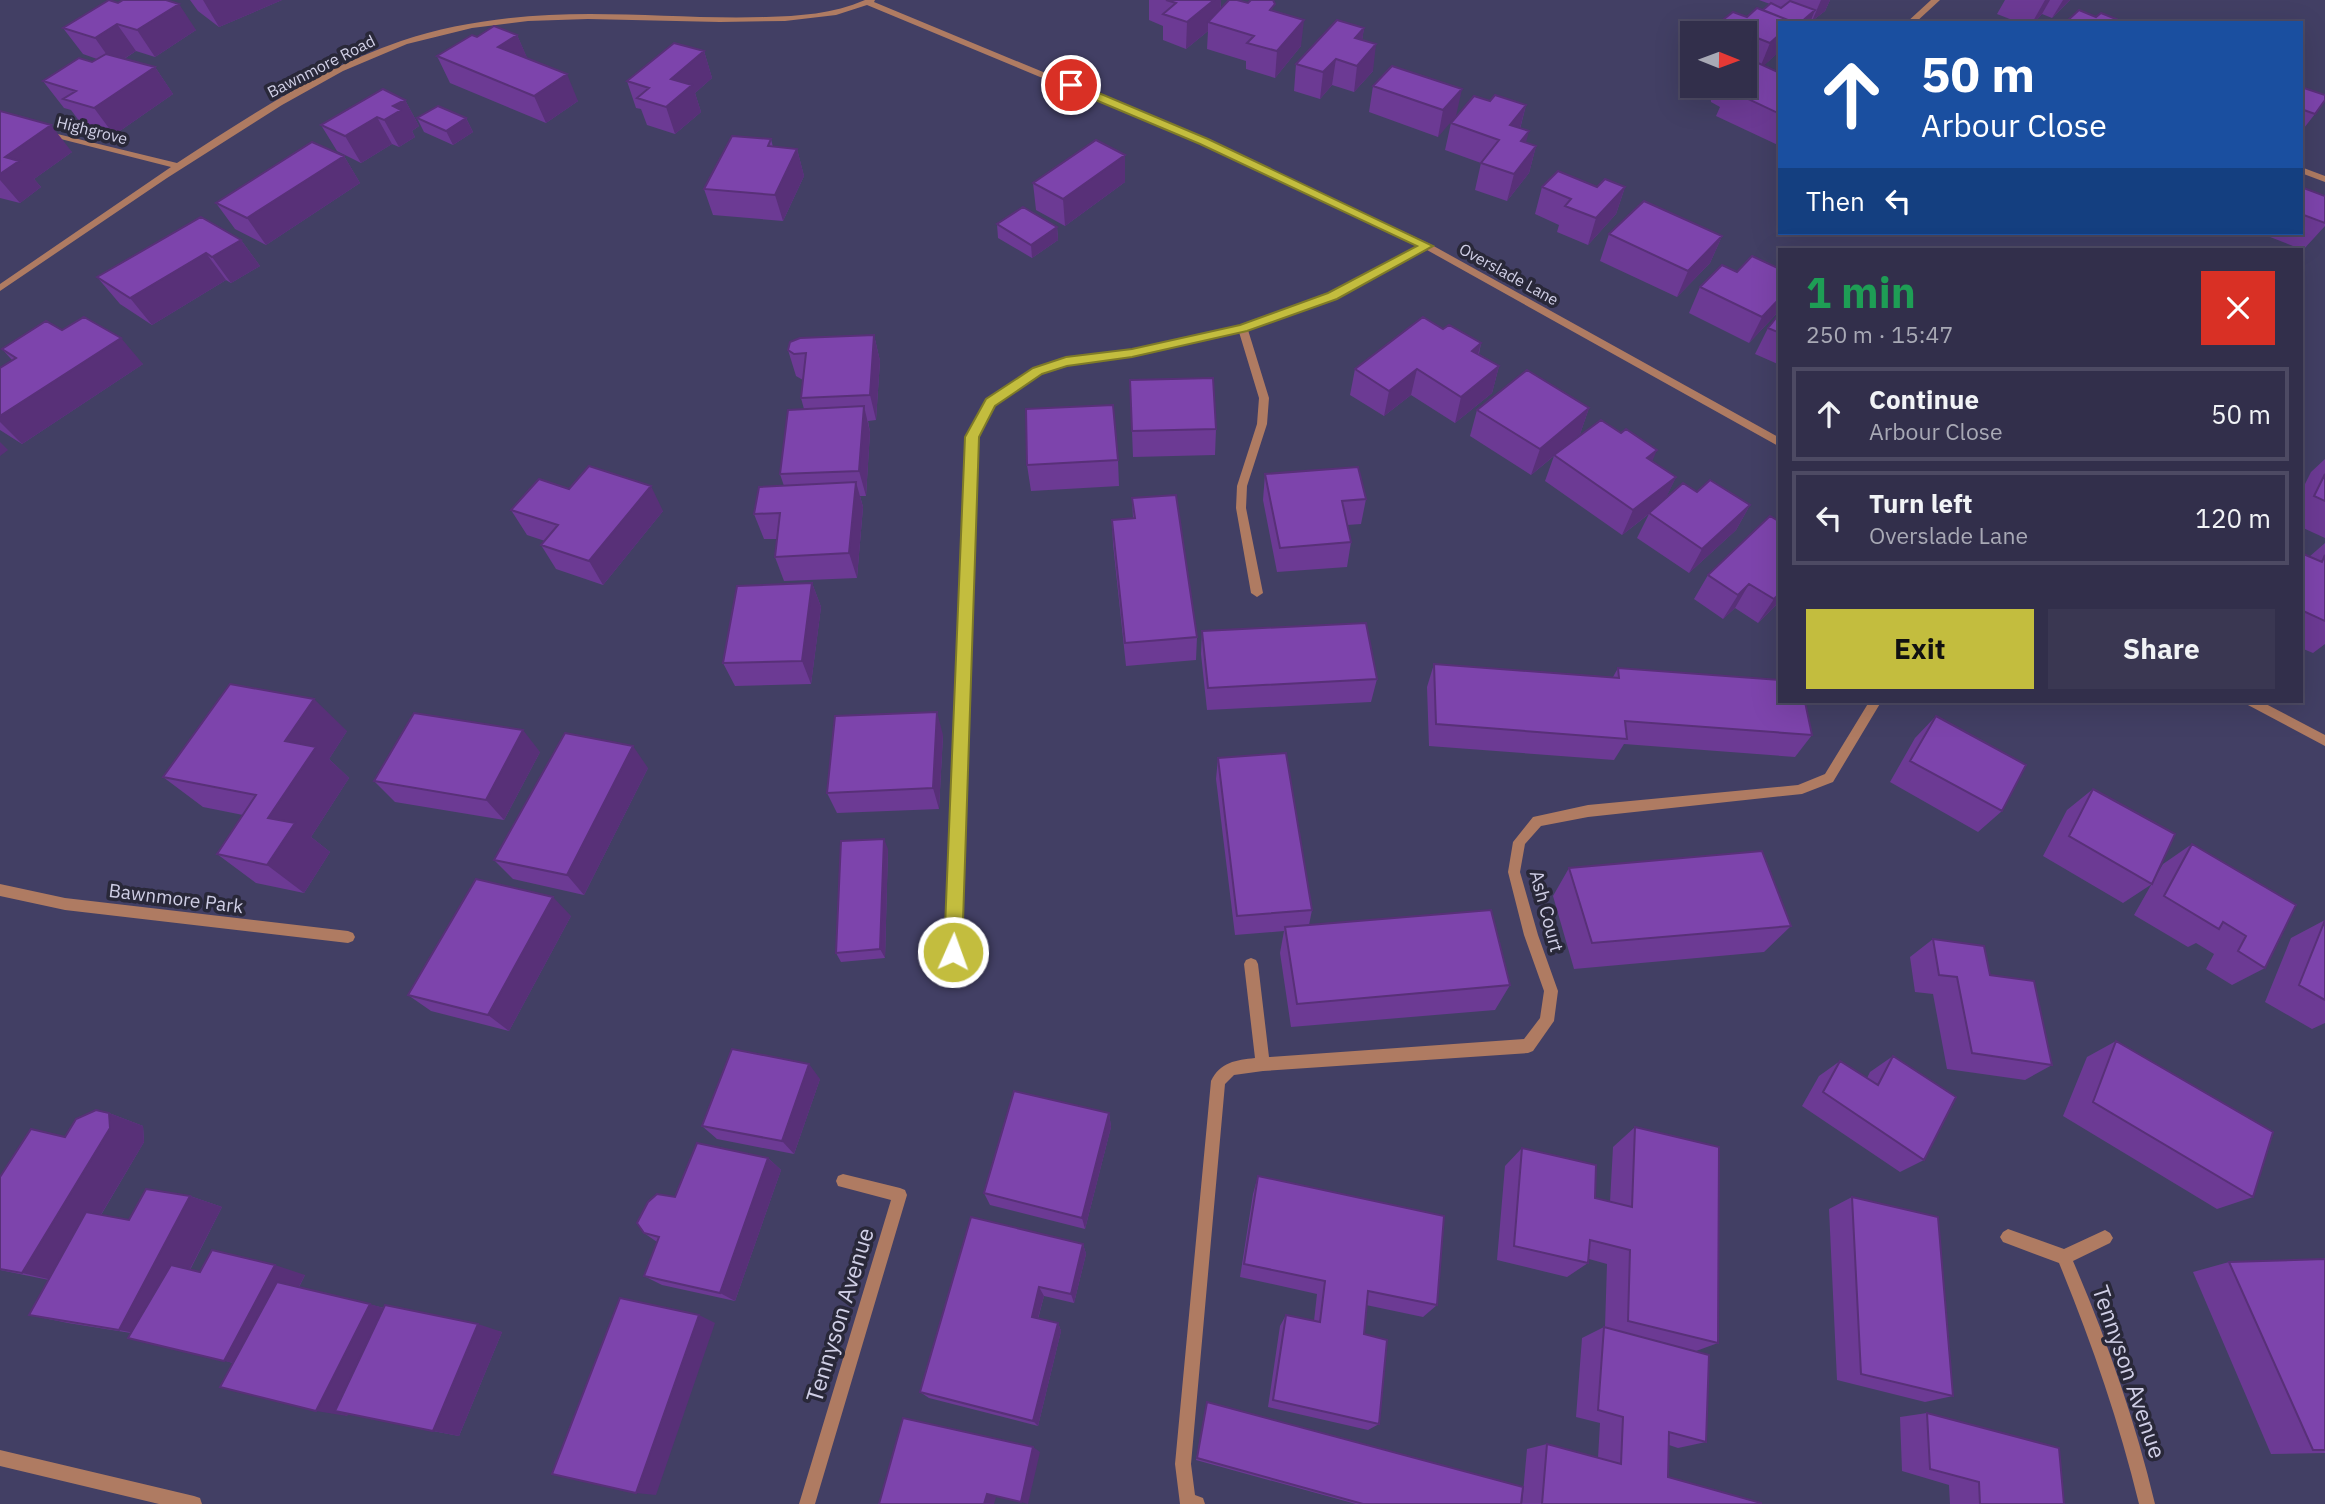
<!DOCTYPE html>
<meta charset="utf-8">
<style>
body{margin:0;font-family:"IBM Plex Sans",sans-serif;background:#3a3752;color:#f1f3f6;height:100vh;display:flex;flex-direction:column;font-size:26px;white-space:nowrap}
*{box-sizing:border-box;margin:0}
p{font-size:23px;color:#a8a9b5}
.icon{flex:none;width:38px;height:38px;fill:none;stroke:currentColor;stroke-width:2;stroke-linecap:round;stroke-linejoin:round}
.map{position:relative;flex:1;overflow:hidden}
.details{position:absolute;left:1778px;top:248px;width:525px;height:455px;display:flex;flex-direction:column;background:#322f4b;border-radius:0px;box-shadow:0 7px 28px #0002,0 0 0 2px #4d4a63}
.details>*{flex:none}
.guide{position:absolute;left:1778px;top:21px;width:525px;height:214px;border-radius:0px;box-shadow:0 7px 28px #0002,0 0 0 2px #4d4a63;background:#1a4fa0;color:#fff;overflow:hidden}
.needle{width:46px;rotate:91deg}
.fabs{position:absolute;left:1680px;top:21px;display:grid;gap:14px}
.fabs a{display:grid;place-items:center;width:77px;height:77px;border-radius:0px;background:#322f4b;box-shadow:0 7px 28px #0002,0 0 0 2px #4d4a63;font-size:35px}
.pin{position:absolute;display:grid;place-items:center;width:60px;height:60px;color:#fff;margin:-30px;border:4px solid #fff;border-radius:50%;box-shadow:0 2px 7px #0007}
.me{position:absolute;width:77px;margin:-38px;rotate:2deg;stroke-linejoin:round;filter:drop-shadow(0 0 5px #0008)}
.turn{display:flex;align-items:center;gap:24px;height:147px;padding:0 28px;font-size:32px}
.turn .icon{width:91px;height:91px;stroke-width:2.5}
.turn b{display:block;font-size:49px;line-height:60px}
.then{display:flex;align-items:center;height:66px;padding:0 28px;background:#0003;gap:14px;font-size:26px}
.round{display:grid;place-items:center;flex:none;width:74px;height:74px;border-radius:0px;background:#3a3752}
.overview{display:flex;align-items:center;justify-content:space-between;height:119px;padding:0 28px}
h1{font-size:42px;font-weight:700;line-height:52px;color:#1e9e55}
.cta{display:flex;gap:14px;margin-top:auto;padding:14px 28px}
.cta a{flex:1;height:80px;border-radius:0px;background:#c3bd3e;color:#111;font-size:28px;font-weight:700;line-height:80px;text-align:center}
.cta a+a{background:#3a3752;color:#f1f3f6}
ul{padding:0;list-style:none}
li{display:flex;align-items:center;gap:21px;height:94px;margin:0 14px 10px;padding:0 14px;border:4px solid #4d4a63;border-radius:0px}
li div{flex:1}
li b{display:block;font-size:26px}
li em{font-style:normal}
.map>svg:first-child{display:block}
</style>
<div class="map">
<svg width="2325" height="1504" viewBox="0 0 2325 1504">
<rect width="100%" height="100%" fill="#423f64"/>
<g fill="none" stroke-linecap="round" stroke-linejoin="round">
<!-- minor -->
<path fill="#af7b62" fill-rule="evenodd" d="M865 0H875L874 2 1207 140 1430 244 1780 438V447L1427 250 1335 298 1248 330 1269 398 1267 424 1247 486 1246 508 1263 593 1257 597 1251 593 1236 508 1237 486 1257 424 1259 398 1239 332 1132 356 1067 365 1041 373 994 404 977 437 960 952 958 956 953 958 948 956 946 952 967 437 986 399 1033 369 1066 359 1132 350 1241 325 1329 294 1420 246 1201 144 867 5 836 15 785 21 720 22 588 19 528 21 472 28 407 44 343 71 282 105 167 178 0 291V284L171 167 41 134V130L177 163C248 117 321 68 401 41 461 21 527 14 590 14 649 14 707 19 766 17 799 16 833 14 865 0Z
M1931 0H1940L1915 23H1906Z
M2301 167 2325 176V182L2301 173Z
M1869 702H1881L1833 782 1802 794 1588 817 1541 826 1525 844 1520 872 1538 935 1558 991 1554 1021 1533 1051 1528 1053 1263 1071 1234 1075 1225 1084 1191 1464 1195 1495 1203 1498 1205 1504H1180L1175 1464 1211 1081C1220 1062 1236 1060 1255 1058L1244 964 1246 960 1251 958 1256 960 1258 964 1269 1057 1524 1039 1540 1018 1544 991 1524 935 1508 872 1513 842 1533 817 1588 805 1798 785 1825 774Z
M2246 702H2262L2325 735V746L2248 705Z
M0 884 65 898 348 931 353 933 355 937 353 941 348 943 65 910 0 896Z
M843 1174 900 1188 905 1190 907 1195 815 1504H799L891 1200 838 1186 836 1181 838 1176Z
M2008 1229 2064 1249 2105 1230 2110 1233 2113 1238 2110 1243 2073 1261C2107 1340 2135 1420 2155 1504H2139C2119 1421 2091 1341 2059 1263L2003 1242 2000 1237 2003 1232Z
M0 1450 194 1496 200 1498 202 1504H159L0 1466Z"/>
</g>
<!-- wall -->
<path fill="#6c3a94" d="M109 0 196 30 155 57 136 51 124 59 155 67 173 94 114 135 83 126 71 110 64 108 43 81 92 62 97 59 83 54 63 28Z
M190 0H282L219 27 198 11Z
M1149 0H1221V9L1275 11 1301 46 1275 78 1246 69V61L1207 49 1208 31 1186 49 1163 40V26L1149 20Z
M1759 0H1830L1825 11 1812 21 1780 23V51L1763 66 1780 73V146L1716 116 1720 107 1711 102 1710 91 1712 86H1745V33H1716L1719 23 1747 17 1763 10 1770 4Z
M2005 0H2070L2052 18 2042 14 2034 23H2020L1997 14Z
M1364 28 1362 40 1373 71 1354 92 1332 85 1320 99 1294 91 1296 64Z
M517 35 527 58 578 101 546 123 450 83 437 56 477 37Z
M704 51 712 78 695 93 701 112 675 134 647 125 641 109 636 108 627 81Z
M1373 86 1462 89 1438 137 1369 112Z
M2301 87 2315 114 2304 128 2301 127Z
M405 100 419 126 412 131 415 137 399 147 392 144 361 163 337 151 321 125Z
M1490 101 1526 105 1520 129 1526 142 1536 146 1529 173 1507 201 1475 190 1481 163 1445 150 1451 123Z
M0 111 72 152 34 179 41 187 20 203 0 198Z
M417 118H466L473 132 453 145 424 132Z
M771 139 773 147 797 149 804 176 783 221 713 215 704 189Z
M344 156 360 183 266 245 235 229 216 203Z
M1125 182 1065 226 1036 210 1033 183Z
M1542 187H1625L1616 214 1588 245 1557 232 1559 225 1535 214Z
M2301 187 2325 196V226L2303 250 2260 233H2301Z
M997 224 1057 227 1058 240 1032 258 998 238Z
M1609 234 1722 236 1710 263 1677 297 1600 261Z
M241 240 260 266 231 283 226 280 152 325 120 304 97 277Z
M1737 272 1780 310 1749 343 1689 313 1700 287Z
M1780 313V365L1755 354 1768 328Z
M1443 329 1481 343 1479 354 1499 366 1492 393 1455 423 1411 395 1384 416 1350 395 1355 369Z
M62 330 143 364 22 444 0 430V368L12 360 2 349Z
M874 335 880 361 876 420 868 421 870 432 866 496H860L863 507 857 578 784 581 775 557 777 539H764L754 514 784 486 780 474 804 409 801 398 803 380 796 376 788 350Z
M1130 380 1216 429 1215 455 1133 457Z
M1589 408 1580 434 1555 454 1652 461 1676 477 1665 499 1697 492 1750 505 1736 530 1689 573 1637 538 1649 514 1622 535 1545 481 1554 456 1531 475 1470 436 1477 410Z
M2325 459V538L2301 527V492L2311 472Z
M1118 460 1119 486 1031 491 1027 465Z
M1265 474 1366 499 1361 524 1347 525 1351 542 1347 567 1277 572 1263 500Z
M569 489 663 511 603 585 556 569 541 545 545 541 527 535 511 510Z
M1132 498 1197 637 1196 660 1126 666 1113 544 1112 520 1133 518Z
M1770 516 1780 601 1758 623 1735 608 1723 619 1694 599 1708 575Z
M2325 543V644L2313 653 2301 648V553L2309 557Z
M812 583 821 607 811 684 735 686 723 663Z
M1202 631 1377 679 1371 702 1207 710 1201 654Z
M1434 664 1613 677 1618 668 1812 735 1795 757 1624 744 1614 760 1429 746 1427 687Z
M1936 716 2002 811 1978 832 1890 782 1915 738Z
M347 731 329 759 349 778 311 837 330 852 304 893 256 883 217 854 243 815 203 807 163 777Z
M943 735 939 809 837 813 827 793Z
M540 752 504 820 395 802 374 781Z
M1218 758 1312 910 1309 925 1510 985 1495 1010 1291 1027 1280 953 1284 931 1235 935 1216 779Z
M648 768 584 895 513 879 494 860Z
M2093 789 2152 884 2123 903 2043 856 2067 810Z
M2192 844 2265 968 2232 985 2206 969 2214 954 2196 943 2188 947 2134 915 2163 864Z
M888 849 885 958 841 962 836 953Z
M1569 868 1791 926 1764 952 1574 969 1553 896Z
M571 916 509 1031 431 1011 408 995Z
M2325 920V1023L2312 1029 2265 1002 2291 938Z
M1933 939 1990 975 2052 1065 2025 1080 1947 1069 1933 994 1915 992 1910 957Z
M2116 1041 2253 1197 2217 1209 2063 1116 2087 1057Z
M1893 1056 1924 1160 1900 1172 1802 1106 1819 1076 1840 1061 1867 1078 1870 1072Z
M820 1079 794 1154 717 1139 702 1126Z
M109 1113 143 1126 144 1142 101 1215 129 1220 190 1196 222 1207 190 1270 200 1272 305 1275 299 1287 384 1308 502 1332 459 1436 433 1431 348 1413 347 1416 233 1363 131 1333 68 1323 29 1315 49 1280 0 1270V1177L65 1137Z
M1109 1113 1111 1127 1085 1229 990 1205 984 1193Z
M1635 1127 1718 1343 1696 1351 1706 1442 1678 1448 1669 1445 1668 1477 1761 1504H1522L1527 1449 1547 1444 1598 1458 1600 1423 1576 1417 1582 1338 1604 1327H1605L1607 1264 1589 1259 1588 1263 1567 1277 1497 1260 1505 1166 1522 1148 1595 1198 1610 1202 1613 1147Z
M768 1158 781 1170 735 1301 662 1285 644 1276 657 1242 644 1233 675 1197Z
M1258 1176 1437 1305 1423 1317 1366 1305 1364 1334 1379 1424 1368 1430 1268 1407 1280 1326 1286 1315 1314 1321 1317 1294 1240 1277 1253 1194Z
M1852 1197 1953 1396 1925 1402 1837 1380 1829 1209Z
M1083 1244 1086 1254 1074 1303 1044 1296 1038 1319 1058 1323 1061 1331 1038 1426 929 1398 920 1392Z
M2325 1259V1453L2271 1454 2193 1272 2229 1262Z
M1207 1402 1521 1504H1356L1196 1460Z
M1927 1413 2064 1504H1950L1949 1485 1902 1471 1900 1417Z"/>
<!-- shaded-wall -->
<path fill="#583078" d="M203 0H282L219 27Z
M1214 0H1221L1220 21 1208 22V31L1186 49 1187 22Z
M1821 0H1830L1825 11 1812 21Z
M2045 0H2050L2042 14 2034 23H2032Z
M2063 0H2070L2052 18Z
M179 4 196 30 155 57 137 30Z
M1815 10 1810 23H1800Z
M1304 20 1301 46 1275 78 1277 51Z
M117 24 136 51 114 65 95 38Z
M1364 28 1360 55 1351 65 1355 38Z
M1780 34V51L1759 70 1770 43Z
M517 35 529 62 498 47Z
M1376 44 1373 71 1354 92 1357 66Z
M704 51 712 78 695 93 701 112 675 134 666 107 671 79Z
M1336 59 1332 85 1320 99 1323 72Z
M155 67 173 94 114 135 94 108Z
M567 74 578 101 546 123 534 96Z
M1462 89 1456 116 1438 137 1443 110Z
M405 100 419 126 412 131 415 137 399 147 384 120 393 106Z
M1526 105 1519 132 1510 125Z
M377 117 392 144 361 163 345 136Z
M466 118 473 132 453 145 446 131Z
M51 125 72 152 34 179 41 187 20 203 0 180V174L5 157Z
M1529 131 1522 158 1521 141Z
M1536 146 1529 173 1507 201 1514 174Z
M797 149 804 176 783 221 775 195Z
M1125 155V182L1065 226 1063 199Z
M344 156 360 183 266 245 247 218Z
M1625 187 1616 214 1588 245 1596 218Z
M1057 227 1058 240 1032 258 1031 245Z
M1722 236 1710 263 1677 297 1688 271Z
M241 240 260 266 231 283 212 257Z
M206 253 226 280 152 325 130 298Z
M1780 298V310L1749 343 1762 317Z
M874 335 880 361 876 420 870 395Z
M121 338 143 364 22 444 0 422V416Z
M1481 343 1474 370 1472 351Z
M1499 366 1492 393 1455 423 1461 397Z
M1417 369 1411 395 1384 416 1389 391Z
M864 406 870 432 866 496 859 471Z
M1589 408 1580 434 1531 475 1540 449Z
M0 442 8 450 0 456Z
M1657 450 1646 476 1647 458Z
M1676 477 1664 502 1622 535 1633 510Z
M856 482 863 507 857 578 849 553Z
M651 486 663 511 603 585 589 561Z
M1750 505 1736 530 1689 573 1702 549Z
M812 583 821 607 811 684 802 661Z
M1749 584 1735 608 1723 619 1738 595Z
M1780 593V601L1758 623 1774 599Z
M314 699 347 731 329 759 349 778 311 837 330 852 304 893 267 865 268 818 285 741Z
M937 712 943 735 939 809 933 788Z
M523 730 540 752 504 820 486 800Z
M633 746 648 768 584 895 567 875Z
M884 839 888 849 885 958 880 949Z
M553 897 571 916 509 1031 488 1015Z
M809 1064 820 1079 794 1154 782 1141Z
M109 1113 143 1126 144 1142 61 1282 22 1273Z
M1109 1113 1111 1127 1085 1229 1082 1218Z
M768 1158 781 1170 735 1301 720 1293Z
M190 1196 222 1207 155 1337 119 1330Z
M1083 1244 1086 1254 1074 1303 1071 1294Z
M275 1265 305 1275 257 1368 224 1361Z
M1039 1287 1044 1296 1036 1325 1032 1317Z
M370 1304 397 1312 347 1416 316 1411Z
M699 1315 715 1323 656 1495 636 1493Z
M1058 1323 1061 1331 1038 1426 1033 1421Z
M478 1324 502 1332 459 1436 433 1431Z
M1033 1447 1040 1452 1028 1504 1021 1502Z
M987 1494 996 1497 994 1504H984Z"/>
<!-- building -->
<path fill="#7d44ac" stroke="#583078" stroke-width="2" d="M109 0 118 3 123 0H166L179 4 137 30 117 24 95 38 63 28Z
M1166 0H1214L1187 22 1163 14 1176 3Z
M1229 0H1237L1248 3 1251 0H1273L1275 4 1270 10 1304 20 1277 51 1247 43 1254 36 1208 22Z
M1790 1 1815 10 1800 23H1793V22L1763 10 1771 3 1781 8Z
M1757 8 1793 22 1792 23H1780V34L1770 43 1719 23 1733 12 1747 17Z
M2079 10 2096 17 2101 13 2126 23H2069L2066 22Z
M1337 20 1364 28 1355 38 1376 44 1357 66 1336 59 1323 72 1296 64Z
M494 26 517 35 498 47 567 74 534 96 437 56 472 35 477 37Z
M674 43 704 51 671 79 692 85 666 107 637 98 649 88 627 81Z
M106 54 155 67 94 108 63 99 76 91 43 81 79 58 92 62Z
M1745 57 1780 73V114L1727 89 1731 86H1745Z
M1392 66 1462 89 1443 110 1373 86Z
M2301 87 2325 95V100L2315 114 2301 109Z
M383 89 405 100 393 106 401 110 384 120 377 117 345 136 321 125Z
M1495 95 1526 105 1510 125 1529 131 1521 141 1536 146 1514 174 1481 163 1499 140 1451 123 1474 96 1490 101Z
M438 106 466 118 446 131 417 118Z
M0 111 51 125 5 157 19 161 0 174Z
M732 136 771 139 768 146 797 149 775 195 704 189Z
M1096 140 1125 155 1063 199 1033 183Z
M312 142 344 156 247 218 216 203Z
M1558 171 1597 187 1605 179 1625 187 1596 218 1565 206 1571 199 1542 187Z
M2301 187 2325 196V223L2301 214Z
M1644 201 1722 236 1688 271 1609 234Z
M1023 207 1057 227 1031 245 997 224Z
M201 217 241 240 212 257 206 253 130 298 97 277Z
M1752 256 1780 269V298L1762 317 1700 287 1722 265 1737 272Z
M1780 313V333L1768 328Z
M84 317 121 338 0 416V368L16 358 2 349 46 321 62 330Z
M1423 317 1443 329 1449 325 1481 343 1472 351 1499 366 1461 397 1417 369 1389 391 1355 369Z
M874 335 870 395 801 398 806 353 794 354 788 350 790 342 800 338Z
M1527 370 1589 408 1540 449 1477 410Z
M1213 378 1216 429 1132 431 1130 380Z
M1113 405 1118 460 1027 465 1026 409Z
M864 406 859 471 780 474 788 410Z
M1601 420 1621 433 1626 429 1657 450 1647 458 1676 477 1633 510 1554 455Z
M589 466 651 486 589 561 541 545 558 525 511 510 539 479 569 489Z
M1358 467 1366 499 1342 501 1351 542 1280 548 1265 474Z
M2325 474V501L2314 496Z
M1710 480 1750 505 1702 549 1649 513 1683 483 1697 492Z
M856 482 849 553 775 557 780 513 754 514 759 487Z
M1176 495 1197 637 1125 643 1112 520 1135 518 1132 498Z
M1770 516 1780 522V593L1774 599 1749 584 1738 595 1708 575Z
M2301 553 2322 562 2325 555V621L2301 610Z
M812 583 802 661 723 663 737 586Z
M1366 623 1377 679 1208 688 1202 631Z
M1434 664 1619 678 1618 668 1780 680V702H1805L1812 735 1625 721 1627 739 1436 724Z
M230 684 314 699 285 741 316 747 268 818 295 823 267 865 217 854 256 795 163 777Z
M937 712 933 788 827 793 835 716Z
M414 713 523 730 486 800 374 781Z
M1936 716 2026 765 2002 811 1910 761Z
M565 733 633 746 567 875 494 860Z
M1286 753 1312 910 1237 916 1218 758Z
M2093 789 2175 834 2152 884 2069 836Z
M884 839 880 949 836 953 841 841Z
M2192 844 2296 905 2265 968 2238 951 2246 936 2223 922 2219 929 2164 896Z
M1762 851 1791 926 1592 943 1569 868Z
M476 879 553 897 488 1015 408 995Z
M1491 910 1510 985 1297 1004 1285 927Z
M2325 920V1000L2299 985Z
M1933 939 1984 946 1990 975 2034 981 2052 1065 1972 1053 1957 977 1939 975Z
M2116 1041 2273 1132 2253 1197 2093 1102Z
M732 1049 809 1064 782 1141 702 1126Z
M1893 1056 1956 1097 1924 1160 1823 1092 1840 1061 1878 1085Z
M1014 1091 1109 1113 1082 1218 984 1193Z
M96 1110 109 1113 110 1128 22 1273 0 1269V1177L31 1129 65 1137 76 1119Z
M1635 1127 1719 1147 1718 1343 1628 1321 1630 1250 1590 1240 1588 1263 1514 1246 1522 1148 1596 1165 1595 1198 1632 1207Z
M697 1143 768 1158 720 1293 644 1276 659 1237 644 1233 637 1223 648 1202 657 1194 675 1197Z
M1258 1176 1444 1216 1437 1305 1368 1291 1364 1334 1387 1340 1379 1424 1273 1400 1286 1315 1320 1322 1325 1281 1244 1264Z
M146 1189 190 1196 119 1330 29 1315 86 1212 129 1220Z
M1852 1197 1938 1217 1953 1396 1861 1374Z
M971 1217 1083 1244 1071 1294 1039 1287 1032 1317 1058 1323 1033 1421 920 1392Z
M212 1250 275 1265 224 1361 128 1338 171 1265 200 1272Z
M2325 1259V1450H2313L2229 1262Z
M277 1282 370 1304 316 1411 220 1387Z
M620 1298 699 1315 636 1493 552 1474Z
M385 1305 478 1324 433 1431 335 1411Z
M1604 1327 1709 1355 1706 1442 1669 1432 1668 1477 1761 1503V1504H1542L1547 1444 1621 1464 1623 1417 1598 1410Z
M1207 1402 1523 1487 1521 1504H1363L1197 1458Z
M1927 1413 2059 1448 2064 1504H1980L1979 1482 1930 1469Z
M903 1418 1033 1447 1021 1502 987 1494 984 1504H879Z"/>
<!-- route -->
<path fill="#c3bd3e" stroke="#7f7b28" stroke-width="2" d="M1067 83H1075L1208 139 1433 246 1337 299 1247 331 1132 357 1067 366 1042 374 995 406 979 437 962 952 959 958 953 960 947 958 944 952 965 437 986 399 1033 368 1066 357 1132 349 1240 325 1328 293 1417 246 1200 144 1067 88Z"/>
<g text-anchor="middle" stroke-width="7" stroke-linejoin="round" paint-order="stroke">
<!-- far-street labels -->
<g font-size="16" fill="#d0cfe6" stroke="#292839">
<text transform="translate(321 66) rotate(-27)" y="6">Bawnmore Road</text>
<text transform="translate(92 130) rotate(14)" y="6">Highgrove</text>
<text transform="translate(1509 274) rotate(29)" y="6">Overslade Lane</text>
</g>
<!-- street labels -->
<g font-size="19" fill="#d0cfe6" stroke="#292839">
<text transform="translate(176 898) rotate(7)" y="7">Bawnmore Park</text>
<text transform="translate(1547 911) rotate(75)" y="7">Ash Court</text>
</g>
<!-- near-street labels -->
<g font-size="23" fill="#d0cfe6" stroke="#292839">
<text transform="translate(840 1315) rotate(-73)" y="8">Tennyson Avenue</text>
<text transform="translate(2129 1372) rotate(71)" y="8">Tennyson Avenue</text>
</g>
</g>
</svg>
<div class="fabs">
<a><svg class="needle" viewBox="-14 -14 28 28"><path d="M0-13l5 13h-10z" fill="#e53935"/><path d="M0 13l5-13h-10z" fill="#a8a9b5"/></svg></a>
</div>
<div class="pin" style="left:1071px;top:85px;background:#d93025"><svg class="icon" aria-label="arrive" viewBox="0 0 24 24"><path d="M6 21V4h12l-3 4 3 4H6"/></svg></div>
<svg class="me" style="left:953px;top:952px" viewBox="-20 -20 40 40"><circle r="17" fill="#c3bd3e" stroke="#fff" stroke-width="3"/><path d="M0-11L8 9 0 5-8 9z" fill="#fff"/></svg>
<div class="guide">
<div class="turn"><svg class="icon" aria-label="ahead" viewBox="0 0 24 24"><path d="M12 20V5M6 11l6-6 6 6"/></svg><div><b>50 m</b>Arbour Close</div></div>
<div class="then">Then<svg class="icon" aria-label="left" viewBox="0 0 24 24"><path d="M17 20v-9H6M10 6l-5 5 5 5"/></svg></div>
</div>
<section class="details">
<div class="overview"><div><h1>1 min</h1><p>250 m · 15:47</p></div><a class="round" style="background:#d93025;color:#fff"><svg class="icon" aria-label="close" viewBox="0 0 24 24"><path d="M6 6l12 12M18 6L6 18"/></svg></a></div>
<ul>
<li><svg class="icon" aria-label="ahead" viewBox="0 0 24 24"><path d="M12 20V5M6 11l6-6 6 6"/></svg><div><b>Continue</b><p>Arbour Close</p></div><em>50 m</em></li>
<li><svg class="icon" aria-label="left" viewBox="0 0 24 24"><path d="M17 20v-9H6M10 6l-5 5 5 5"/></svg><div><b>Turn left</b><p>Overslade Lane</p></div><em>120 m</em></li>
</ul>
<div class="cta"><a>Exit</a><a>Share</a></div>
</section>
</div>
